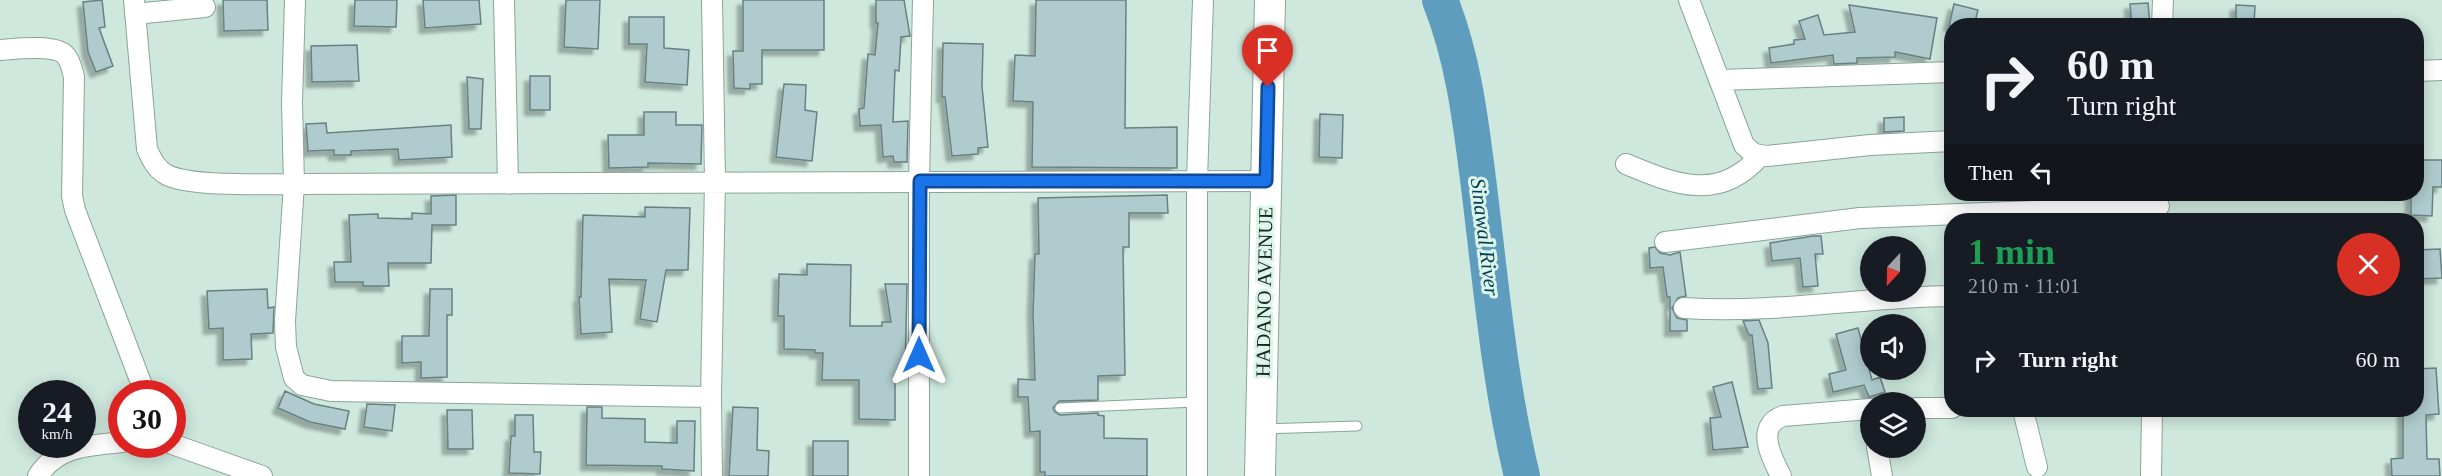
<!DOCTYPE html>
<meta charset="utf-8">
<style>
body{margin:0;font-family:Georgia,serif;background:#20242c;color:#f1f3f6;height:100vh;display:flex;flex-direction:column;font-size:22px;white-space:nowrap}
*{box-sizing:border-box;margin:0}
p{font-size:20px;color:#9ea1a6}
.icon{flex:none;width:33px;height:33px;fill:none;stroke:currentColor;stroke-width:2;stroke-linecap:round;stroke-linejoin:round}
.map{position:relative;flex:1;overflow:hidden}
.details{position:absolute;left:1944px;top:213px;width:480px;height:204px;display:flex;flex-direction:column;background:#171b24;border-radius:24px;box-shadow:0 3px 15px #0003}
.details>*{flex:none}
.banner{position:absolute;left:1944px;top:18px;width:480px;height:183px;border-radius:24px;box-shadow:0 3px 15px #0003;background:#171b24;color:#f1f3f6;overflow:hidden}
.needle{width:39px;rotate:202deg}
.fabs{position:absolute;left:1860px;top:236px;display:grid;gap:12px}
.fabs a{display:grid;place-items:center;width:66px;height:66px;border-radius:50%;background:#171b24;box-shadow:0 3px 15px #0003;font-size:30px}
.speed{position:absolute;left:18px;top:380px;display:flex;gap:12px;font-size:30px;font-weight:700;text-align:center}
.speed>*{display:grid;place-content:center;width:78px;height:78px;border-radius:50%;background:#171b24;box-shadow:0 3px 15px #0003;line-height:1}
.speed small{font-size:15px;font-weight:400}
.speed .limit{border:9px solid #d22;background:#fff;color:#111}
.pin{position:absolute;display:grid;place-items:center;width:51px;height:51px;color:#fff;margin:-62px -26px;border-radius:50% 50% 50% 0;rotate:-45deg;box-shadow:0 0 6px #0007}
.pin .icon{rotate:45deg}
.me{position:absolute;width:66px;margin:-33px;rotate:0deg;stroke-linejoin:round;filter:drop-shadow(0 0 4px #0008)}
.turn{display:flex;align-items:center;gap:21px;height:126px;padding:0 24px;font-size:27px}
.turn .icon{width:78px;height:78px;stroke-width:2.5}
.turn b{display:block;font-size:42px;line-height:51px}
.then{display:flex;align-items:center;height:57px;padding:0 24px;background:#0003;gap:12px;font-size:22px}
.round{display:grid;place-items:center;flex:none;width:63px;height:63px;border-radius:32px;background:#20242c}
.headline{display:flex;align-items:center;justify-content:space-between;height:102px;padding:0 24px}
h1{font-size:36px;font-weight:700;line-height:45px;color:#1e9e55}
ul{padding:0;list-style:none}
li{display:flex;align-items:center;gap:18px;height:90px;padding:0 24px}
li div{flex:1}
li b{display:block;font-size:22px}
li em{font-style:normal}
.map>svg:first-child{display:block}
</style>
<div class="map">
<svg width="2442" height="476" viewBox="0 0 2442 476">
<defs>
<filter id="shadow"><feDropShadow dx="-5.5" dy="5.5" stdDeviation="1.5" flood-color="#0004"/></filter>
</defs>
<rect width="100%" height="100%" fill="#cee8dd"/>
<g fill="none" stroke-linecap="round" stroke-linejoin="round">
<!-- river -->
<path stroke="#5e9dbe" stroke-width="36" d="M1440 0C1464 60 1471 124 1479 187 1491 284 1499 381 1522 476"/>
</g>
<!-- building -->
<path fill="#afcbcd" stroke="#678183" stroke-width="1.5" filter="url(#shadow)" d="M102 0 105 27 99 28 113 66 96 72 88 52 83 2Z
M223 0H267L268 30 224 31Z
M355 0H397L396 27 354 26Z
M423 0H479L481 24 425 28Z
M566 0H600L598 49 564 47Z
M743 0H824V50H762V84H750V89L734 88 733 51H743Z
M876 0H904L910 36 901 37 899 71 895 70 893 122 908 121 907 162H894L893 156 883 157 881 125 860 126 859 109 864 108 868 54 875 55 878 23H876Z
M1036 0H1126L1125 128 1177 127V168L1032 167 1033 102 1013 101 1015 55 1035 56Z
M2148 3 2150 26H2132L2130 4Z
M1954 4 1978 10 1974 26H1949Z
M1849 5 1937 18 1930 59 1895 52V57L1857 58V63L1834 64 1833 55 1771 63 1769 48 1794 44V40L1805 39 1799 21 1818 15 1824 35 1855 32Z
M2236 5 2255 6 2254 24H2236Z
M629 17H664V48L689 50 687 85 645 82 647 44H629Z
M943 43 983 44 982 87 988 147 978 148V154L952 156 945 97H942Z
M357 45 359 81 312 82 311 46Z
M530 76H550V110H530Z
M467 77 483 79 481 129H469Z
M784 84 806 85 805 110 817 112 812 161 776 157Z
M644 112H676V125H702L701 164 648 163V167L609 168 608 135H644Z
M1320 114 1343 115 1342 158 1319 157Z
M1904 117V131L1884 132V118Z
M326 123 327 133 451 125 452 157 399 160 398 149 351 151V155H334V150L308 151 306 124Z
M2416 160H2442V187H2433L2432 216 2411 215V194H2416Z
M456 195V225H432L431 263H388L389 286H363V282H335L334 262H351L349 215 378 214V218L412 219V213L431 214V196Z
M1167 195 1168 213H1129V247H1123L1125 375 1098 376V400L1059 401 1053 408 1055 412 1060 415 1098 413V415L1104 416V438L1147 439V476H1045V472H1040V431L1030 432 1028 397H1018V379L1035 380 1033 313 1035 254H1039L1038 198Z
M645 207 690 208 688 270H666L657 322 640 319 646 280 609 279 612 332 581 334 579 297H581L583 215 645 217Z
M1813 236H1821L1823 254H1815L1818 286 1803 287 1800 258 1772 261 1770 243Z
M1655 247 1660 253 1670 255 1680 252 1686 296 1678 298 1672 308 1677 318 1687 320V331H1670V297H1667L1663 267 1650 268 1649 248Z
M2440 249 2442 278 2416 279V250Z
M807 264 851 265 850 326H882V322H891L885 284H907L905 376H895V420L859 419V380H822L823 353H815V350L784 349V316H778L779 274 807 275Z
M267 289 268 308 274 307 273 333 251 334 252 359 223 360V328L209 329 207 291Z
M430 289H452V315H447V377L421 378V362L402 363V336H429Z
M1759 320 1768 343 1772 388 1758 389 1752 335H1749L1743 321Z
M1858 328 1872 380 1880 377 1885 392 1869 397 1864 385 1833 392 1829 374 1846 370 1836 334Z
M2436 368 2439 414 2426 415 2427 459H2439L2440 476H2392L2391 459 2403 458V410H2416V369Z
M1732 382 1748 447 1713 450 1710 418 1721 417 1713 387Z
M285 391 314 404 349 411 345 429 310 422 278 408Z
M367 404 395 405 392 431 364 427Z
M587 407H602V418L645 419V442L677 443V421H695L694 471 662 469V466L586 465Z
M733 407 758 408 757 450 769 451 768 476H729Z
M447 410H472L473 449H448Z
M515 415H533L534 452H541L540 474 509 473 511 436H515Z
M813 441H848V476H813Z"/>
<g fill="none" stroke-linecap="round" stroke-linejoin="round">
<!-- lane casing -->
<g stroke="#8ba49a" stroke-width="11">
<path id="lane" d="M1060 408 1196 402
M1266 429 1357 426"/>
</g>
<!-- street casing -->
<g stroke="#8ba49a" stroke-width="22">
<path id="street" d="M134 0 147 149C152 160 156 169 167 175 192 187 264 184 294 184L1266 181
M295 0 292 103 294 184 285 321 286 347 294 378 302 385 331 391 711 397
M504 0 508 184
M1689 0 1744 145 1754 154 1767 156 1870 145 1952 141
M135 14 205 7
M2162 26 2163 0
M0 50C15 49 54 44 65 55 71 61 72 70 74 77L72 196 75 210 145 393
M2416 71 2442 70
M1719 80 1952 72
M1626 164C1674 184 1719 203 1760 156
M1665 242 1860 218 2159 206
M1684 308C1774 314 1862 297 1952 296
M1916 408H1952
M2023 410 2037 467
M172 444 262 476
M1877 447 1882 476
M38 476C58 445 89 446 122 442
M712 476 711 397 715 181 712 0
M919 476V181L923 0
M1197 476V180L1203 0
M1781 476C1771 457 1755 426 1783 416L1870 409
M2151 476 2152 410"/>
</g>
<!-- primary casing -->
<g stroke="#8ba49a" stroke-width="32">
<path id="primary" d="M1260 476 1270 0"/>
</g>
<!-- lane -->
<use href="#lane" stroke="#fff" stroke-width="9"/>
<!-- street -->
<use href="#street" stroke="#fff" stroke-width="20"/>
<!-- primary -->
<use href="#primary" stroke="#fff" stroke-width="30"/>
</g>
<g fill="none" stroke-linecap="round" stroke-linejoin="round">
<!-- route casing -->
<g stroke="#114b97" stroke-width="15">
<path id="route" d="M919 355 920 181H1266L1268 87"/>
</g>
<!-- route -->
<use href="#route" stroke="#1a73e8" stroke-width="10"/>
</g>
<g text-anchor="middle" stroke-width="6" stroke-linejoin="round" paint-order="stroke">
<!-- street labels -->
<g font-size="20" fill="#1a2420" stroke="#dbf5eb">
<text transform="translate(1264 292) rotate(-89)" y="7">HADANO AVENUE</text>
</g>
<!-- water labels -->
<g font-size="21" font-style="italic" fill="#043c53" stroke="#dbf5eb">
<text transform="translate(1485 237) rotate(83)" y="7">Sinawal River</text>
</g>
</g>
</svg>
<div class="fabs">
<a><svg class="needle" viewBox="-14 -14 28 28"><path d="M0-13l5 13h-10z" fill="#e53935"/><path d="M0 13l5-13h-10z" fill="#9ea1a6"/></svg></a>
<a><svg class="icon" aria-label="sound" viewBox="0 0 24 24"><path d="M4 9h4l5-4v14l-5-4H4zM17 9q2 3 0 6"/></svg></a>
<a><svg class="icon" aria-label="layers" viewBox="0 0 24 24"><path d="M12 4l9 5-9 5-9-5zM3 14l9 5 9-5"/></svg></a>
</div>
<div class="speed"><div>24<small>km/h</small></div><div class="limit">30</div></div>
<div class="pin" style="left:1268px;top:87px;background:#d93025"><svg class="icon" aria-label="arrive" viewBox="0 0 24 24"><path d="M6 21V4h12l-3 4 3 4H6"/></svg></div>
<svg class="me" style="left:919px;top:355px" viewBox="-20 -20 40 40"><path d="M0-17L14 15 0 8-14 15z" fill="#1a73e8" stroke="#fff" stroke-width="4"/></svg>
<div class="banner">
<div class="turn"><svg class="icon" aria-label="right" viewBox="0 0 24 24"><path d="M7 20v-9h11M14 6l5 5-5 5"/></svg><div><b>60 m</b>Turn right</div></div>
<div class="then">Then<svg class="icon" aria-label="left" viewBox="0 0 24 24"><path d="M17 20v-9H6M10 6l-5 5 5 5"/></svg></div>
</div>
<section class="details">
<div class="headline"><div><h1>1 min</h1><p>210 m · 11:01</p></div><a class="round" style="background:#d93025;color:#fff"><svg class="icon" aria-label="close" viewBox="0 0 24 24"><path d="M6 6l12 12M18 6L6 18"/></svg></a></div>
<ul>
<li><svg class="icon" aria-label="right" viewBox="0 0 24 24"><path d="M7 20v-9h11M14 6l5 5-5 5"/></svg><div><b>Turn right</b></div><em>60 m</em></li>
</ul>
</section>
</div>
